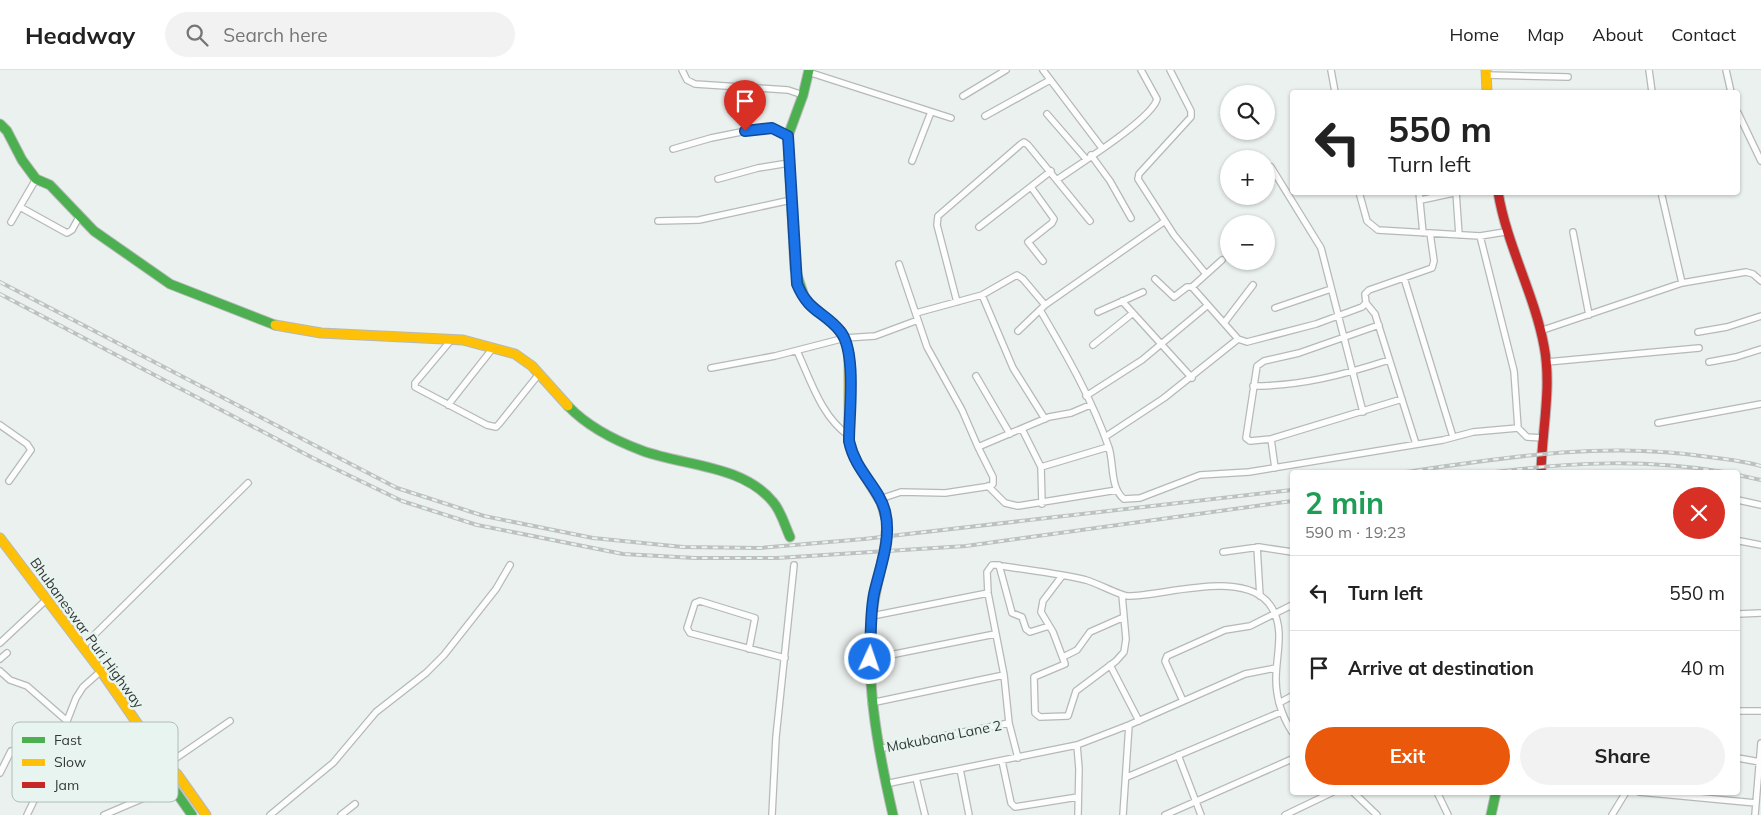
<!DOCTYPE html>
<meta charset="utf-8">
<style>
body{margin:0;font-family:Mulish,sans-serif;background:#f2f2f2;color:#222;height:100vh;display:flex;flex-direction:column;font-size:19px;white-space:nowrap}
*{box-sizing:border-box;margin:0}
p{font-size:16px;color:#767676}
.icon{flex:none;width:28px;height:28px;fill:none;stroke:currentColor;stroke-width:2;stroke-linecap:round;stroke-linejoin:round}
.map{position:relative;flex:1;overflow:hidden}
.sheet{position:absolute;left:1290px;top:400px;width:450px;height:325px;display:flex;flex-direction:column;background:#fff;border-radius:5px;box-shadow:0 1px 4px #0004}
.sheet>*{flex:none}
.hud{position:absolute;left:1290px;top:20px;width:450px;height:105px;border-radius:5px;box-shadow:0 1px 4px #0004;background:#fff;color:#222;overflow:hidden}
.controls{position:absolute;left:1220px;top:15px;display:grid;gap:10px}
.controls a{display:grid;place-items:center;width:55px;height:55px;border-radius:50%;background:#fff;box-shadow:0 1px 4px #0004;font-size:25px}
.pin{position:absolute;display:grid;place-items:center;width:42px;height:42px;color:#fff;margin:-51px -21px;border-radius:50% 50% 50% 0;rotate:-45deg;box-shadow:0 0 5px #0007}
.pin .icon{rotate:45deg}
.me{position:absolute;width:55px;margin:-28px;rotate:3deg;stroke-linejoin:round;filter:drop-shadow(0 0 4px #0008)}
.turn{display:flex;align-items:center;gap:18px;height:105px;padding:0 15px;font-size:22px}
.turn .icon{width:65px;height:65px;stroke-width:2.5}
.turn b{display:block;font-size:35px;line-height:42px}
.round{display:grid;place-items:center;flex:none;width:52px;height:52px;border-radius:26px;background:#f2f2f2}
.summary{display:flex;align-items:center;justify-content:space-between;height:85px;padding:0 15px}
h1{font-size:30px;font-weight:700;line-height:38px;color:#1e9e55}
.action{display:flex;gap:10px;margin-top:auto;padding:10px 15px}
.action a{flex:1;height:58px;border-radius:30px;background:#ea580c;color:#fff;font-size:20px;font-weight:700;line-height:58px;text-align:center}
.action a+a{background:#f2f2f2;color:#222}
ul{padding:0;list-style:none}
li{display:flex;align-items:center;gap:15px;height:75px;padding:0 15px;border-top:1px solid #e0e0e0}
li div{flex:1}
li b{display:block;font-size:19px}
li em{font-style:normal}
header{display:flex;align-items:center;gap:30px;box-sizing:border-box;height:70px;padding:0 25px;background:#fff;border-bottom:1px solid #e0e0e0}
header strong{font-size:24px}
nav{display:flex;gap:28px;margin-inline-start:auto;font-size:18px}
.search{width:350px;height:45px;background:#f2f2f2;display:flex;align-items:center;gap:12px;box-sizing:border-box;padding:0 18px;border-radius:28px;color:#767676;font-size:19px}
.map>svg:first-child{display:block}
</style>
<header>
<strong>Headway</strong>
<div class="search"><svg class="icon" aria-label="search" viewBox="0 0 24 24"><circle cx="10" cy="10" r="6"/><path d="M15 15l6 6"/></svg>Search here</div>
<nav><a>Home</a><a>Map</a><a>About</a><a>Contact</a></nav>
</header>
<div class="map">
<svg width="1761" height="745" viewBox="0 0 1761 745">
<rect width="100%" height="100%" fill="#ebf1ee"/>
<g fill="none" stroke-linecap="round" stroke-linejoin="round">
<!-- street casing -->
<g stroke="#b5b9b8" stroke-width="8">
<path id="street" d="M682 0 687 10 695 14 788 20 803 25
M1043 0 1102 78
M1170 0 1191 41V47L1139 104 1138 109 1174 165 1206 204
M1331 0 1335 22
M1649 0 1652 22
M1726 0 1731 22
M808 2 951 48
M1486 5 1568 7
M963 26 1006 0
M1738 43 1761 91
M1047 44 1086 89
M985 46 1050 10
M673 79 711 68 766 57 788 66
M1091 85 1110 111 1131 148
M912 91 931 42
M1271 97 1321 178 1363 342
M718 109 758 98 789 93
M1058 109C1078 95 1152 49 1157 29L1141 0
M1031 117 1054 149 1052 153 1028 172 1043 191
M1359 122 1367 151 1378 160 1480 166 1505 162
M1419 122 1423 163
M1456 122 1459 165
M1661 122 1682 213
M1421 130 1458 122
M20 137 67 163 72 160 79 147
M658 151 699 150 791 130
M11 152 36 109
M979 157 1051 101
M1573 162 1589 245
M1480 166 1514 301 1518 358
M899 194 927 277 962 340 978 377
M1404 208 1453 367
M1155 209 1174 227 1187 217H1192L1238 269 1247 272 1316 254 1362 237 1366 233 1365 224 1369 220 1432 198 1434 191 1430 163
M1192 217 1222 190
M982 225 1013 298 1045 349
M1122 231 1192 308
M957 232 937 155 938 146 1021 74 1024 72 1028 75 1090 151
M1366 233 1375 244 1416 374
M1275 238 1331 219
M1040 240C1066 284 1092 329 1109 378 1114 394 1110 418 1124 429L1140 428 1200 405 1249 402 1443 370 1473 362 1518 358 1527 367 1543 368
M1098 242 1143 222
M916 243 982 225 1017 205 1023 209 1045 235
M1224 253 1253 215
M1379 255 1299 283 1264 291 1257 296 1246 368 1250 371 1271 369 1402 329
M1018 261 1045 235 1165 151
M1540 261 1682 213 1746 202 1753 204 1761 211
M1698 262 1727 257 1761 246
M452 269 415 313V317L487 355 496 357 499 354 539 304
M1093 275 1133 243
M797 281C811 311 821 346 849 366
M1547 292 1699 278
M1709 292 1736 287 1761 279
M711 298 775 286 845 268 875 266 918 250
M976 306 1010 364
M1253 316C1301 316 1343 305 1389 290
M1086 326 1142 290 1208 235
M448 335 493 278
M1658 353 1761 334
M0 355 27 374 31 380 9 411
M1022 359 1041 397 1042 434
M1105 367 1164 328 1238 269
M1271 369 1275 398
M1041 397 1108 377
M988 416 1005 433 1018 436 1117 420
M880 429 901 422 945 423 991 416 993 414V407L978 377 1049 347 1071 343 1090 335
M1738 430 1761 435
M1740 471 1761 475
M1257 477 1260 526
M1223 482 1259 477 1292 482
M999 495 1012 543 1022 547 1026 559 1030 562 1049 556
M1062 506 1043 531 1041 542 1053 562 1065 594 1034 607 1035 643 1040 647 1068 646 1076 621 1116 591 1124 582 1126 569 1122 525
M1738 544 1761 543
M872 546 988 523
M0 573 46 530
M82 577 248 413
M749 579 755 548 700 531 695 533 687 558 690 563 785 588
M1063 587 1077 580 1090 562 1124 547
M0 589 7 583
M870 589 995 564
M1110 595 1139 651
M0 601 10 610 27 616 67 651
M1183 631 1165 591 1167 586 1225 560 1250 556 1292 535
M871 633 1004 605
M1279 633 1292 626
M1738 641H1761
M1077 675 1079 699 1078 745
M878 679 1009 653
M1178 685 1201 745
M1018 688 1009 653 1004 605 988 523 987 502 992 495H996C1026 500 1057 503 1086 510 1097 513 1121 526 1128 526 1166 526 1248 497 1272 538 1285 560 1276 585 1276 609 1276 628 1282 646 1292 662
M1738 688 1760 692
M1002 691 1011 733 1015 737 1078 727
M166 695 230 651
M960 699 969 745
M0 703 11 681
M1127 707 1281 642
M916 708 925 745
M885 714 1077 675 1129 655 1245 604 1276 598
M1353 722 1377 745
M1437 722 1448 745
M1639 722 1756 733
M27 745 42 714 60 689 67 651 76 628 83 617 101 601
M104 745 172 716
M270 745 333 693 376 642 426 603 444 585 496 519 510 495
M341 745 355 734
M772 745 776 667 794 495
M1123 745 1129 655
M1165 745 1292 689
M1285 745 1333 722
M1612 745 1626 722
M1755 745 1761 673"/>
</g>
<!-- fast casing -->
<g stroke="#b5b9b8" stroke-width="11">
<path id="fast" d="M809 0 803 25 788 66 795 199 804 226 810 234 838 258 845 268 849 284
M0 54 7 61 22 90 36 109 50 115 94 161 170 214 275 255
M568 336C588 357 616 371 643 381 685 396 743 395 773 432 781 441 785 456 790 467
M874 531C863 602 877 676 893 745
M169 700 167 709 192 745
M1491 745 1496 722"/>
</g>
<!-- slow casing -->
<g stroke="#b5b9b8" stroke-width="11">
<path id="slow" d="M1486 0 1487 22
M275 255 321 263 463 270 515 284 532 296 568 336
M849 284V371L857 393 881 432 887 452 885 476 874 531
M0 468 101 601 166 695 177 704 206 745"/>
</g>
<!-- jam casing -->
<g stroke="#b5b9b8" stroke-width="11">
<path id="jam" d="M1498 122C1507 176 1534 223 1544 276 1552 317 1542 360 1541 402"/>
</g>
<!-- street -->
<use href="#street" stroke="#fcfdfc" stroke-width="5.5"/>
<!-- fast -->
<use href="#fast" stroke="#4caf50" stroke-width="9"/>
<!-- slow -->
<use href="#slow" stroke="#ffc107" stroke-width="9"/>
<!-- jam -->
<use href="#jam" stroke="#c62828" stroke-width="9"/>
<!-- rail casing -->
<g stroke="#bfc1c0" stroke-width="4">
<path id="rail" d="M0 212 397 418 484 446 593 468 683 477 760 478 864 469 1292 420
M0 224 313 388 402 431 477 455 623 484 695 488H777L966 476 1292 431
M1406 402C1507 387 1607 371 1709 387 1726 389 1744 391 1761 396
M1495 402C1574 392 1646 389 1724 402
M1738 405 1761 410"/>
</g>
<!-- rail -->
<use href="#rail" stroke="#e8f4ef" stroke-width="2" stroke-dasharray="5.5" stroke-linecap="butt"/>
</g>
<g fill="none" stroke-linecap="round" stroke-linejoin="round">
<!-- route casing -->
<g stroke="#114b97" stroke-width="12">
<path id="route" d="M745 61 772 58 788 66 797 214C809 243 824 241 840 261 857 281 849 344 849 371 855 401 879 417 885 441 892 469 880 497 874 524 870 545 871 567 870 589"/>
</g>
<!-- route -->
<use href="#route" stroke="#1a73e8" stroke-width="9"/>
</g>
<g text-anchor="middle" stroke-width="5" stroke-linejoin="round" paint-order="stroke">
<!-- street labels -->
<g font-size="14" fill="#343937" stroke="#e8f4ef">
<text transform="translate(87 563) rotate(54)" y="5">Bhubaneswar Puri Highway</text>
<text transform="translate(944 666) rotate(-11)" y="5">Makubana Lane 2</text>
</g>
</g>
<!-- legend -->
<rect x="12" y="652" width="166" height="80" rx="8" fill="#e8f4ef" stroke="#b2bcb8" stroke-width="1"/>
<rect x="22" y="667" width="23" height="6" fill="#4caf50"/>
<rect x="22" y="689" width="23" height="7" fill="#ffc107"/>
<rect x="22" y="712" width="23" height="6" fill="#c62828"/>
<g font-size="14" fill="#343937">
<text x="54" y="675">Fast</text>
<text x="54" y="697">Slow</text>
<text x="54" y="720">Jam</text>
</g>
</svg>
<div class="controls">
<a><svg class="icon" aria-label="search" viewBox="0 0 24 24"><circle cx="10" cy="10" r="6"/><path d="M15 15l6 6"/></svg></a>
<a>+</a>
<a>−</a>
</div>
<div class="pin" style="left:745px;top:61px;background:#d93025"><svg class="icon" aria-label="arrive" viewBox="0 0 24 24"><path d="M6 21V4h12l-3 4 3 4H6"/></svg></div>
<svg class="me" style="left:870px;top:589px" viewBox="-20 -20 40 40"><circle r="17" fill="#1a73e8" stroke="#fff" stroke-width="3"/><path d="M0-11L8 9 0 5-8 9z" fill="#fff"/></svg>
<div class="hud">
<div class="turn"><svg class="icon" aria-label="left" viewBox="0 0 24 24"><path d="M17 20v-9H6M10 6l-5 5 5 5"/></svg><div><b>550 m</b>Turn left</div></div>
</div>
<section class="sheet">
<div class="summary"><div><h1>2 min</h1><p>590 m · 19:23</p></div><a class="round" style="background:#d93025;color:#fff"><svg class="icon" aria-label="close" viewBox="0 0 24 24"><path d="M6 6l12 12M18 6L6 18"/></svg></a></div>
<ul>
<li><svg class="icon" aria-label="left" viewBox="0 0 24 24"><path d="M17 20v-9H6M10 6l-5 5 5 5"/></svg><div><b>Turn left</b></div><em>550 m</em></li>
<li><svg class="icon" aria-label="arrive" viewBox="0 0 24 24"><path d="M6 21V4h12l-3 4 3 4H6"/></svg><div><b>Arrive at destination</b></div><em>40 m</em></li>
</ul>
<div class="action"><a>Exit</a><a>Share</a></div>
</section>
</div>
